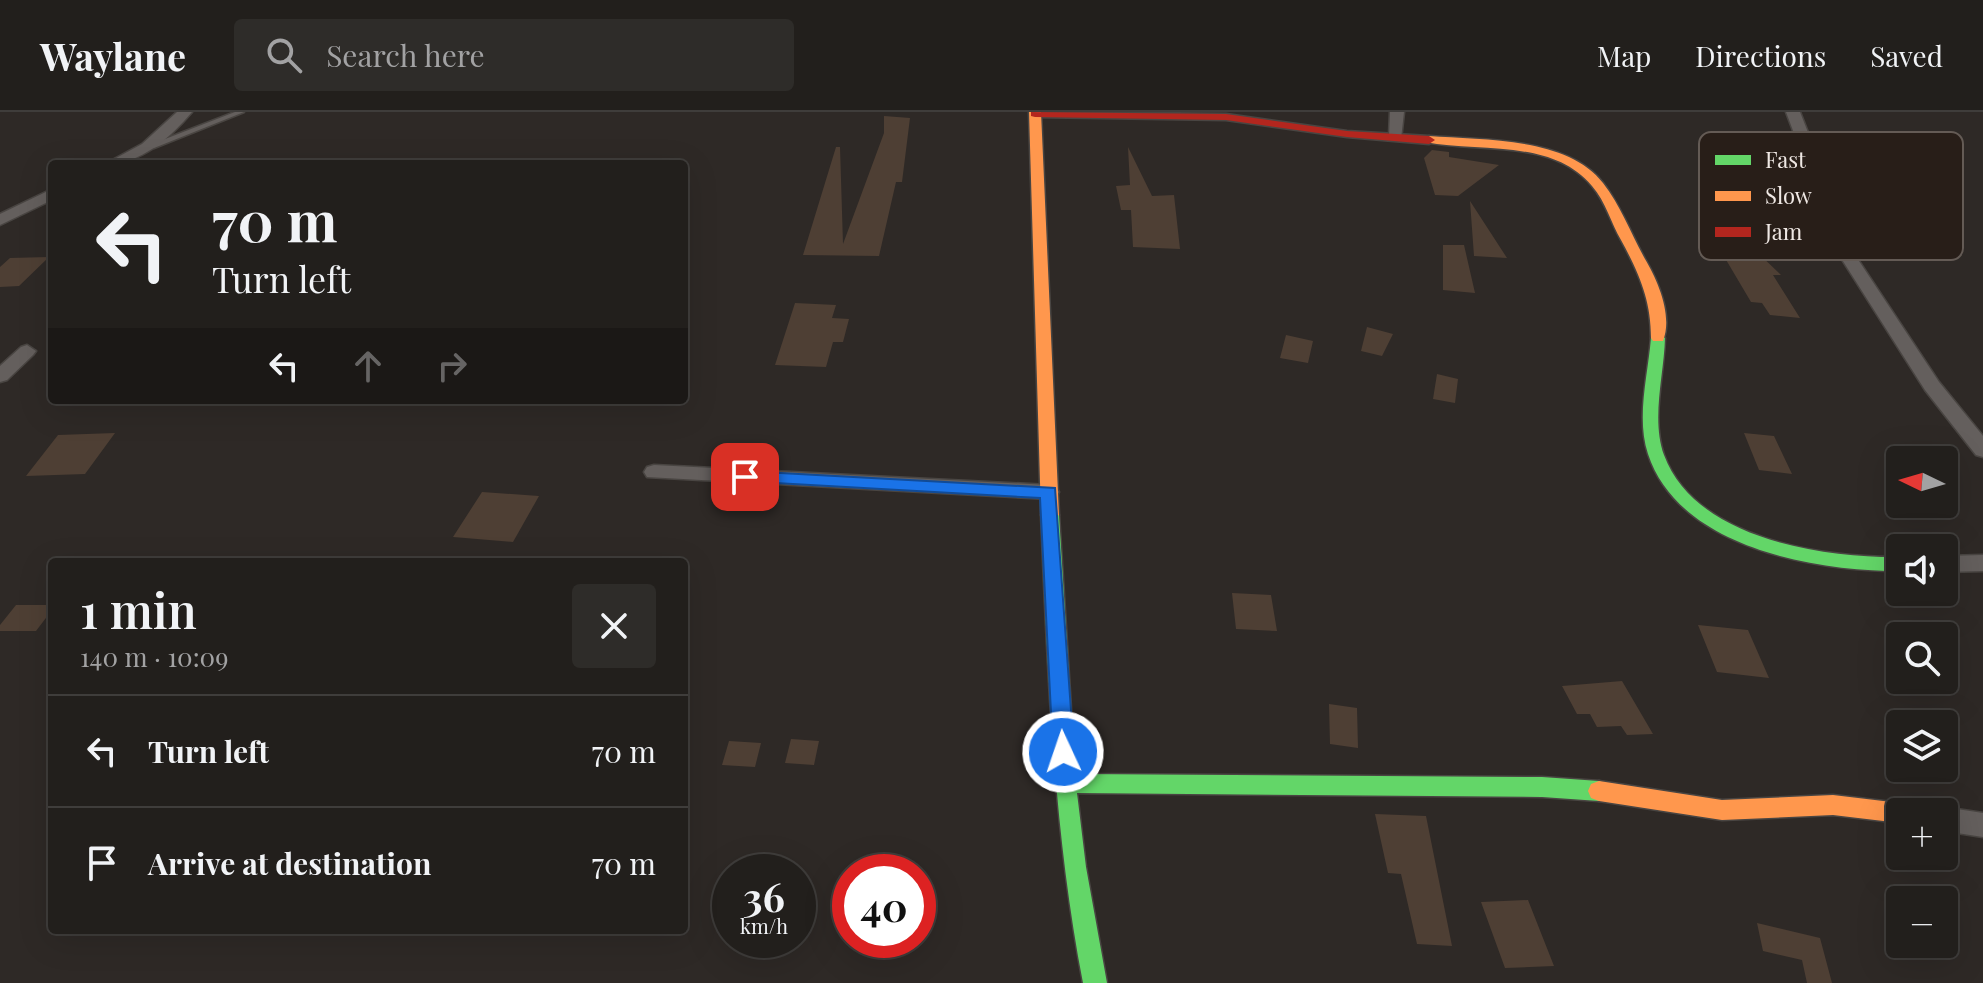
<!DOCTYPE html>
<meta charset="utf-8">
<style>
body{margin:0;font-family:"Playfair Display",serif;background:#2e2c29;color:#f1f3f6;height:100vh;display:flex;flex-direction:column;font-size:30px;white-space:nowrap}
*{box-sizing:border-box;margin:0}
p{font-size:26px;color:#a2a2a3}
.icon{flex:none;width:44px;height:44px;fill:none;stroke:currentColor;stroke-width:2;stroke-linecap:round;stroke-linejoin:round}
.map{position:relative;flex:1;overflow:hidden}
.side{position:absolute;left:48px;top:446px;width:640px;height:376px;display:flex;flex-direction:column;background:#221f1c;border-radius:8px;box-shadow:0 8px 32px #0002,0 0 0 2px #3f3d3b}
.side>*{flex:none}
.top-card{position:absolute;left:48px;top:48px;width:640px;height:244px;border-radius:8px;box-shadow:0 8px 32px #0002,0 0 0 2px #3f3d3b;background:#221f1c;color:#f1f3f6;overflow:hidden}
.needle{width:52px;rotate:275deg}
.buttons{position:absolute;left:1886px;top:334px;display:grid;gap:16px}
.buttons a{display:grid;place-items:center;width:72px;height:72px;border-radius:8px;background:#221f1c;box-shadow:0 8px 32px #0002,0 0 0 2px #3f3d3b;font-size:40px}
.speed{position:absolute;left:712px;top:742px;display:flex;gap:16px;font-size:40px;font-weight:700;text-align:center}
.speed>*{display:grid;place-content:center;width:104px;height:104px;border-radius:50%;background:#221f1c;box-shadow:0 8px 32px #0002,0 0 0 2px #3f3d3b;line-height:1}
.speed small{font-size:20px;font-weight:400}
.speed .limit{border:12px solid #d22;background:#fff;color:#111}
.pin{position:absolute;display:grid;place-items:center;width:68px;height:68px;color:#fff;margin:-34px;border-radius:16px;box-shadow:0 4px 12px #0006}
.me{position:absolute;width:88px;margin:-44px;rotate:357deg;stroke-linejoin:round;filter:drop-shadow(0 0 6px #0008)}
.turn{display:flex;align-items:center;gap:28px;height:168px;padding:0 32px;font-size:36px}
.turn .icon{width:104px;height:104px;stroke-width:2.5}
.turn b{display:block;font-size:56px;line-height:68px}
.lanes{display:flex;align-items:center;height:76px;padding:0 32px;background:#0003;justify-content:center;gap:40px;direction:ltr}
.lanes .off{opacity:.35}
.round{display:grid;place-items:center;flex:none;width:84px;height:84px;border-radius:8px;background:#2e2c29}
.head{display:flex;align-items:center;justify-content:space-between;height:136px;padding:0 32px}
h1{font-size:48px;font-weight:600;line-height:60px}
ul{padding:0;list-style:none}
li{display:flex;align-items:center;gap:24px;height:112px;padding:0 32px;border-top:2px solid #3f3d3b}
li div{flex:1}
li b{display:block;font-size:30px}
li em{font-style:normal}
header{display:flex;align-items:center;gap:48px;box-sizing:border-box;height:112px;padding:0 40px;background:#221f1c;border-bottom:2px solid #3f3d3b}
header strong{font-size:38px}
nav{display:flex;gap:44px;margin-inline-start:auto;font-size:28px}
.search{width:560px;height:72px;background:#2e2c29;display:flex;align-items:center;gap:20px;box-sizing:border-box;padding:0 28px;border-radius:8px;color:#a2a2a3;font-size:30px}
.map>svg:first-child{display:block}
</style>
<header>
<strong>Waylane</strong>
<div class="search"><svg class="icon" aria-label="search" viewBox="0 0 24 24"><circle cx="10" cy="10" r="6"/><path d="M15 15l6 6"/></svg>Search here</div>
<nav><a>Map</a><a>Directions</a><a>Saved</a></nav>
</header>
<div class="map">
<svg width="1983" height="871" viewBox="0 0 1983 871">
<rect width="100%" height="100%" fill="#2e2926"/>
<!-- building -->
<path fill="#4e3f34" d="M884 4 910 6 902 70H896L879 144 803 143 836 35H840L843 132 884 21Z
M1128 35 1152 84 1174 83 1180 137 1133 135 1131 98H1121L1116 74 1130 73Z
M1432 38 1449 40V45L1499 53 1458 84 1435 83 1424 46Z
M1470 89 1507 146 1474 144Z
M1443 133H1464L1475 181 1443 178Z
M1756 139 1781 163H1773L1800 206 1770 203 1762 191 1751 190 1722 141Z
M49 145 19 174 0 175V155L10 146Z
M795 191 836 193 832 206 849 207 843 230H833L826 255 775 253Z
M1367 215 1393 222 1382 244 1361 239Z
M1286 223 1313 229 1308 251 1280 246Z
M1437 262 1458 267 1455 291 1433 287Z
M115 321 85 362 26 364 58 323Z
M1744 321 1774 324 1792 362 1759 358Z
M482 380 539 384 513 430 453 425Z
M1232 481 1271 483 1277 519 1236 517Z
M16 493H52V498L36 519H0V513Z
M1698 513 1748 518 1769 566 1717 560Z
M1622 569 1653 622 1627 623 1621 614 1597 615 1590 602H1577L1562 574Z
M1329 592 1357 596 1358 636 1330 632Z
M791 627 819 629 814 653 785 651Z
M729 629 761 631 755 655 722 653Z
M1375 702 1426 704 1452 834 1417 832 1401 762 1388 761Z
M1528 788 1554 854 1505 856 1481 790Z
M1757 811 1820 826 1832 871H1807L1802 848 1763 839Z"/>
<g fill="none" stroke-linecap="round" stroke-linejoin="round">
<!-- lane casing -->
<g stroke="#494542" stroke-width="3">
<path id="lane" d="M235 0H244L154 36 147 34Z"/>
</g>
<!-- street casing -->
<g stroke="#494542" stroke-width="3">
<path id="street" d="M177 0H192C169 27 141 52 105 52L142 32Z
M1390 0H1404L1401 27 1396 28 1389 24Z
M1786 0H1800L1857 146 1939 270 1983 324V345L1976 343 1925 278 1841 146Z
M52 77V88L0 113V102Z
M27 233 36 239 33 243 7 268 0 270V254L21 235Z
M654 353 1049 373 1056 375 1059 380 1056 385 1049 387 647 365 644 360 647 355Z
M1983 443V459L1944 460V444Z
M1944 695 1983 701V725L1944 719V700H1934Z"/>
</g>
<!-- fast casing -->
<g stroke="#494542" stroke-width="3">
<path id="fast" d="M1658 222 1665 226C1664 263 1651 307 1664 343 1695 427 1823 446 1900 445V459C1815 459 1679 436 1648 342 1636 306 1648 263 1651 226Z
M1050 397 1059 403 1075 662 1542 665 1599 669 1607 672 1610 679 1607 686 1599 689 1542 685 1077 681 1086 755 1107 871H1083C1053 716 1048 560 1041 403Z"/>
</g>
<!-- slow casing -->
<g stroke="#494542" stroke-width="3">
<path id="slow" d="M1029 0H1041L1059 403 1050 409 1041 403Z
M1429 24C1482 28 1568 25 1603 71 1621 94 1631 122 1645 147 1658 169 1673 204 1663 229H1653L1651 226C1651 188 1639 161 1621 128 1611 111 1606 90 1592 74 1552 26 1479 41 1425 30V26Z
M1599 669 1722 688 1833 683 1900 691 1908 694 1911 700H1900V711L1833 703 1722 708 1599 689 1591 686 1588 679 1591 672Z"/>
</g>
<!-- jam casing -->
<g stroke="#494542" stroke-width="3">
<path id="jam" d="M1031 0 1226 2 1347 19 1429 24 1435 28 1429 32 1347 25 1226 8 1035 5 1031 4Z"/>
</g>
<!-- lane -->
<use href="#lane" fill="#645f5d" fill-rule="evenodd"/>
<!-- street -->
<use href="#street" fill="#645f5d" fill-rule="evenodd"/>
<!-- fast -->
<use href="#fast" fill="#63d668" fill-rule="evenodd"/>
<!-- slow -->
<use href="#slow" fill="#ff974d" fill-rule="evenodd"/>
<!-- jam -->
<use href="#jam" fill="#b3261e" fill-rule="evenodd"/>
</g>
<!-- route -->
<path fill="#1a73e8" stroke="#114b97" stroke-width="2" d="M745 359 1055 376 1074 640 1071 646 1063 649 1056 646 1053 640 1040 386 739 369 737 365Z"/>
<!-- legend -->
<rect x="1699" y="20" width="264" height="128" rx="12" fill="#281e18" stroke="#645b55" stroke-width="2"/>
<rect x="1715" y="43" width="36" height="10" fill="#63d668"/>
<rect x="1715" y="79" width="36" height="10" fill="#ff974d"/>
<rect x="1715" y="115" width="36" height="10" fill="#b3261e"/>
<g font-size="22" fill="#efe8e4">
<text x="1765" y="56">Fast</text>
<text x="1765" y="92">Slow</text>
<text x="1765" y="128">Jam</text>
</g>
</svg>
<div class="buttons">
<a><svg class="needle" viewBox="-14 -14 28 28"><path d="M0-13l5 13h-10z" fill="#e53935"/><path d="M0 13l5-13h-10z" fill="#a2a2a3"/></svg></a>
<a><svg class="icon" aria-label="sound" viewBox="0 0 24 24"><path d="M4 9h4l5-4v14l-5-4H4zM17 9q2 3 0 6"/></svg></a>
<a><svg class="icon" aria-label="search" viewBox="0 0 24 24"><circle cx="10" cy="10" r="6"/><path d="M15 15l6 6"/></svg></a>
<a><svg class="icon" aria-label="layers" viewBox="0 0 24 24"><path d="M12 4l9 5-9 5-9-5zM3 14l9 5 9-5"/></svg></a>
<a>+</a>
<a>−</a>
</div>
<div class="speed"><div>36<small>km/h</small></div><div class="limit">40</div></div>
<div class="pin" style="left:745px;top:365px;background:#d93025"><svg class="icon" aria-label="arrive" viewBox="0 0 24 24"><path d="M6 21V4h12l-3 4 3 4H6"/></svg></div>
<svg class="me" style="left:1063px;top:640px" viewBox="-20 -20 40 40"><circle r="17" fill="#1a73e8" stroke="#fff" stroke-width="3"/><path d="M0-11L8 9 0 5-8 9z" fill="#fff"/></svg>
<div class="top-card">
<div class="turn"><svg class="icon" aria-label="left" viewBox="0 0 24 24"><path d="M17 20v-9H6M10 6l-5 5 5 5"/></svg><div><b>70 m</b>Turn left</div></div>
<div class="lanes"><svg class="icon" aria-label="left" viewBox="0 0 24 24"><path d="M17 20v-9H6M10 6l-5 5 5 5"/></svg><svg class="icon off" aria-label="ahead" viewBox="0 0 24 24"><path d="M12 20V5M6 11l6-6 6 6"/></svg><svg class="icon off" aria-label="right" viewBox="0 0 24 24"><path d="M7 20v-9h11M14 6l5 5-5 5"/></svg></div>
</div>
<section class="side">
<div class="head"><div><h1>1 min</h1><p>140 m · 10:09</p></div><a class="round"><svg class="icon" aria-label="close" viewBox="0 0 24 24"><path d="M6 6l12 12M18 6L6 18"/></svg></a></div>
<ul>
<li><svg class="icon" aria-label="left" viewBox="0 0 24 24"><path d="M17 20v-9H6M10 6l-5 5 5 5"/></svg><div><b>Turn left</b></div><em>70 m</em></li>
<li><svg class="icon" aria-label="arrive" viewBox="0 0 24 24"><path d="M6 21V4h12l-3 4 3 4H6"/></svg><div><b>Arrive at destination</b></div><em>70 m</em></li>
</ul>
</section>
</div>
